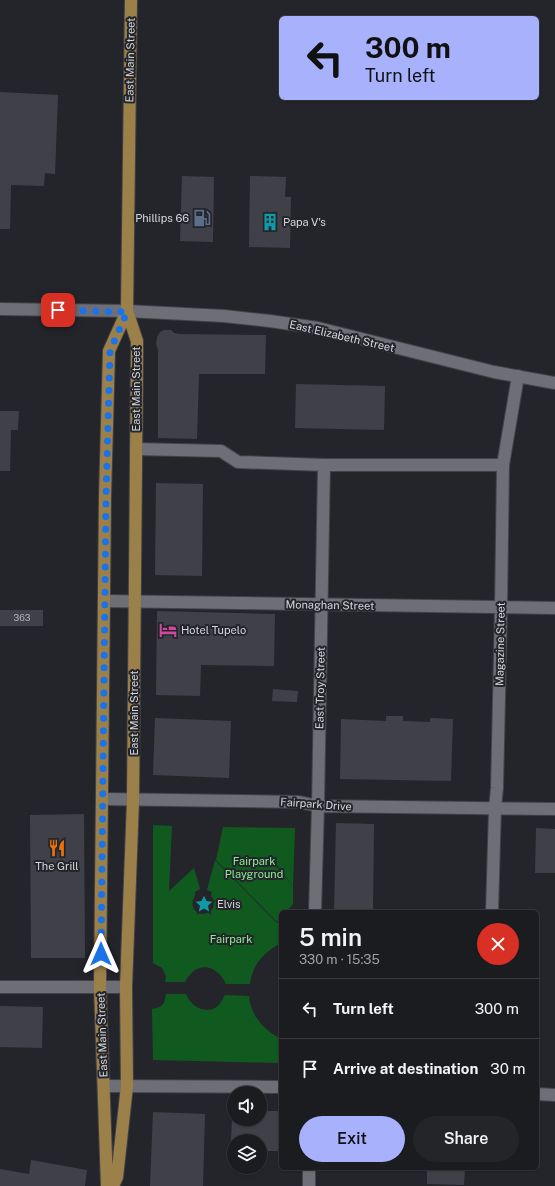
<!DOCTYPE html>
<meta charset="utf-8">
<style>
body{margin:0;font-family:"Public Sans",sans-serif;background:#242529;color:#f1f3f6;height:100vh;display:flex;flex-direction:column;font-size:15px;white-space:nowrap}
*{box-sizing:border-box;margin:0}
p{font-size:13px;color:#a0a1a5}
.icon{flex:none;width:22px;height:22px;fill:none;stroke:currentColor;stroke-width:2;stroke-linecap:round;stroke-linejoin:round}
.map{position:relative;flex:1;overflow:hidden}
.details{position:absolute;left:279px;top:910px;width:260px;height:260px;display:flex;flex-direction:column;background:#1b1c20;border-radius:6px;box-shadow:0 1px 3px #0004,0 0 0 1px #393a3e}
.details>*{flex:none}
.banner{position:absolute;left:279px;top:16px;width:260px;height:84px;border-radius:6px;box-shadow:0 1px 3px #0004,0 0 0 1px #393a3e;background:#a7b1fc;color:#111;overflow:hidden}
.buttons{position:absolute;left:227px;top:1086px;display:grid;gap:8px}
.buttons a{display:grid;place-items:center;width:40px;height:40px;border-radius:50%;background:#1b1c20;box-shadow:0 1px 3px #0004,0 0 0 1px #393a3e;font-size:20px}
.pin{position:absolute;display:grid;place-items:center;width:34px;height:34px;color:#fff;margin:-17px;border-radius:8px;box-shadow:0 2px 6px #0006}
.me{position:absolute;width:44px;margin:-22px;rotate:0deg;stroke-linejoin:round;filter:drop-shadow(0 0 3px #0008)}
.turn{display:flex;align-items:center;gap:14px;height:84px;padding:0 20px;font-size:18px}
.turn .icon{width:52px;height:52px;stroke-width:2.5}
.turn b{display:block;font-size:28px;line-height:34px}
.round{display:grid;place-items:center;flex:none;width:42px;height:42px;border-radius:21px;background:#242529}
.overview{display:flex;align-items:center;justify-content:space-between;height:68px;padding:0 20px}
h1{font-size:24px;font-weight:600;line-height:30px}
.action{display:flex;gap:8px;margin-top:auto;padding:8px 20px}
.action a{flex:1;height:46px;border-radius:24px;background:#a7b1fc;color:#111;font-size:16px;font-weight:600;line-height:46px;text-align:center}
.action a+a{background:#242529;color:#f1f3f6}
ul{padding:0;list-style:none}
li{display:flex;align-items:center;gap:12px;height:60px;padding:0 20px;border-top:1px solid #393a3e}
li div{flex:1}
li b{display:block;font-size:15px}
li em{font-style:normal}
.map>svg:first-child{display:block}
</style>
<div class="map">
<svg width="555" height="1186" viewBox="0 0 555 1186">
<rect width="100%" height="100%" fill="#24252b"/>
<!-- green -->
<path fill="#115a1f" d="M153 825 172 826 169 891 194 868 200 889 195 892C196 897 191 901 193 907 198 921 222 912 211 895L212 892 207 890 215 860 277 923 281 919V943C264 952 252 965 250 984H226C217 964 196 960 185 982H165L166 976 162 968 153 963Z
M223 827 295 828 293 887 277 865 276 856V866L293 887V904L286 912H281V917L277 922 216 860Z
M166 994H186C190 1005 203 1014 215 1008 220 1005 222 1000 225 995L249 996C250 1015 264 1030 281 1039V1063L153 1060 152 1009C163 1007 164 1005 166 994Z"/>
<!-- building -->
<path fill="#404148" d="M0 92 58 95 55 174 45 173 44 186 11 185 10 229H0Z
M182 176 214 177 213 242 180 241Z
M250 176 286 177 285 197H291L290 248 249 247Z
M164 330H171L174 333 179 334 266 335 265 374H199L197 439 158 438V350L156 344 157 337 160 332Z
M296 384 385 386 384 430 295 428Z
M0 411H19L18 430H11L10 471H0Z
M156 483 203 484 202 576 155 575Z
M0 610H43V626H0Z
M157 611 275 614 274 666 201 665 200 696 156 695Z
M273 689 298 691 297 702 272 701Z
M386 716H403V721L430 722V718L453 719 451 781 340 779 341 719 386 721Z
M155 718 231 721 229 778 153 775Z
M84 814 85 958H31L30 815Z
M336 823 374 824 373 912H334Z
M536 828 555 829V873H535Z
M0 1006 43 1007 42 1048 0 1047Z
M260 1111H281V1151H260V1141H231L232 1119H260Z
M153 1112 205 1114 203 1186H150Z
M31 1160 87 1170 85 1186H0V1169L29 1174Z
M427 1168H465L464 1185 427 1184Z"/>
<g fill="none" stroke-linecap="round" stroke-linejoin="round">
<!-- minor casing -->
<g stroke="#424248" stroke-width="14">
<path id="minor" d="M0 309 127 311 224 316 270 321 318 328 494 372 555 383
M136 449 221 451 238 462 324 465H503
M104 601 555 608
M102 799 299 802 318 806 555 809
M315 912 318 806 324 465
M492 912 495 808 497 788 501 608 503 465 518 376
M0 987H126
M104 1086 281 1087
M537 1094 555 1095
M309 1186V1168"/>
</g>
<!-- major casing -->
<g stroke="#424248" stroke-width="14">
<path id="major" d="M107 1186 100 986 105 497 109 351 127 311
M113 1186 117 1177 127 1086 126 987 133 800 137 350V341L127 311 131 0"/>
</g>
<!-- minor -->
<use href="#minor" stroke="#6e6f76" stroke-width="12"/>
<!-- major -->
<use href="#major" stroke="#9c804a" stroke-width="12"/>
</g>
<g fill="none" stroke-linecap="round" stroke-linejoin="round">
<!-- route -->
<path stroke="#1a73e8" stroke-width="7" stroke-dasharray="0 12.6" d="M58 310 127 312 110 351 106 497 101 954"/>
</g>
<!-- icons -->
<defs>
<g id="fuel-bare" transform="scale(1.38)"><path d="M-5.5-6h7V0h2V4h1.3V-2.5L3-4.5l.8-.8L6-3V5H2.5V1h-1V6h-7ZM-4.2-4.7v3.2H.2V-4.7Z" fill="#5c6f8a" stroke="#24252b" stroke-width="2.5" paint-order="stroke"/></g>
<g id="building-bare" transform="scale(1.38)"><path d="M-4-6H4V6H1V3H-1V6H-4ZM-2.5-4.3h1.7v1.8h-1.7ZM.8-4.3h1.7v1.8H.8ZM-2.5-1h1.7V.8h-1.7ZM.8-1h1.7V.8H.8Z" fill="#0f9aa8" stroke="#24252b" stroke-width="2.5" paint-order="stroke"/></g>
<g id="hotel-bare" transform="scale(1.38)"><path d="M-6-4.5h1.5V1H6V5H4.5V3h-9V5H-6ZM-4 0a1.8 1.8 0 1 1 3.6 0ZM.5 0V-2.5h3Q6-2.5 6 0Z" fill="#d1479c" stroke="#24252b" stroke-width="2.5" paint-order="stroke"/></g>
<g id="restaurant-bare" transform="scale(1.38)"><path d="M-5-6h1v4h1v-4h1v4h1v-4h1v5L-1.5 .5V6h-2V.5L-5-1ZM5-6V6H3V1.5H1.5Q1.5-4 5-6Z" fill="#e8710a" stroke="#24252b" stroke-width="2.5" paint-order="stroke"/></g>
<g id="sight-bare" transform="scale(1.38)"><path d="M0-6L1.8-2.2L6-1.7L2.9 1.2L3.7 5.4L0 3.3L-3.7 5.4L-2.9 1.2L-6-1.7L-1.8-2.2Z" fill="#0f9aa8" stroke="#24252b" stroke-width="2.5" paint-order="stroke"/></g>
</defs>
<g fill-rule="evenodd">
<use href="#fuel-bare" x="202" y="218"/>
<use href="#building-bare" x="270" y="222"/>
<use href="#hotel-bare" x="168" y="630"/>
<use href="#restaurant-bare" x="57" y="848"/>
<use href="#sight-bare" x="204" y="904"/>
</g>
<g text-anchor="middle" stroke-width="4" stroke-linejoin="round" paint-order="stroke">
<!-- number labels -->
<g font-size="9" fill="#b1b2b6">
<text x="22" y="621">363</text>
</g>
<!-- street labels -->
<g font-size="11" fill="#d7d7db" stroke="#24252b">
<text transform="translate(130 60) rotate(-89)" y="4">East Main Street</text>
<text transform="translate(342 336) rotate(13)" y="4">East Elizabeth Street</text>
<text transform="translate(136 389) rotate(-90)" y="4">East Main Street</text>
<text transform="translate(330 605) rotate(1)" y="4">Monaghan Street</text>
<text transform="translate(500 644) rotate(-89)" y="4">Magazine Street</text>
<text transform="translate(320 688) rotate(-89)" y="4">East Troy Street</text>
<text transform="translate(134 713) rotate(-90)" y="4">East Main Street</text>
<text transform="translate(316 804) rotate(4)" y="4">Fairpark Drive</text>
<text transform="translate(102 1035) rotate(-92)" y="4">East Main Street</text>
</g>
<!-- poi labels -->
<g font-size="11" fill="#d7d7db" stroke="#24252b" text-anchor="start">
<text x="189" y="222" text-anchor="end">Phillips 66</text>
<text x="283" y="226">Papa V's</text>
<text x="181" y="634">Hotel Tupelo</text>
<text x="57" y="870" text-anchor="middle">The Grill</text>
<text x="217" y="908">Elvis</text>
</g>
<!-- park labels -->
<g font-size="11" fill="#8cee94" stroke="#24252b">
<text x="254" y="865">Fairpark<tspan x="254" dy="13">Playground</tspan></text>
<text x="231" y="943">Fairpark</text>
</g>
</g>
</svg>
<div class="buttons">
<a><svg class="icon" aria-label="sound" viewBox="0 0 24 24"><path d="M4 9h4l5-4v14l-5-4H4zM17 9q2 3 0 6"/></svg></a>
<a><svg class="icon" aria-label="layers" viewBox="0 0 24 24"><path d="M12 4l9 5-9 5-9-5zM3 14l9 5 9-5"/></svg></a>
</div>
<div class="pin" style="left:58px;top:310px;background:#d93025"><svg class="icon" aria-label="arrive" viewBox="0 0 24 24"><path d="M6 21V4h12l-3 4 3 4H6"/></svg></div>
<svg class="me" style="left:101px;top:954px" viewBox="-20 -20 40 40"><path d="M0-17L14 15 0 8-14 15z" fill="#1a73e8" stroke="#fff" stroke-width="4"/></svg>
<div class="banner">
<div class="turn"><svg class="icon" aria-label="left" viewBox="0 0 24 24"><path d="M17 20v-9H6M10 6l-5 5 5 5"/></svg><div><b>300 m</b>Turn left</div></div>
</div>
<section class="details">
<div class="overview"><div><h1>5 min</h1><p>330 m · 15:35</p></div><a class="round" style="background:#d93025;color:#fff"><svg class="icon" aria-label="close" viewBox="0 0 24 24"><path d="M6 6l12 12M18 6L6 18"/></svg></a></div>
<ul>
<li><svg class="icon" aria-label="left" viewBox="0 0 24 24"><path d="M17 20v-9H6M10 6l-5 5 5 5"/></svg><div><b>Turn left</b></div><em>300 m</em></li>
<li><svg class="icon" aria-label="arrive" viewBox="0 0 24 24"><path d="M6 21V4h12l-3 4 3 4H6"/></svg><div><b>Arrive at destination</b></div><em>30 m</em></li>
</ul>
<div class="action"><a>Exit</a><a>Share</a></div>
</section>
</div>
